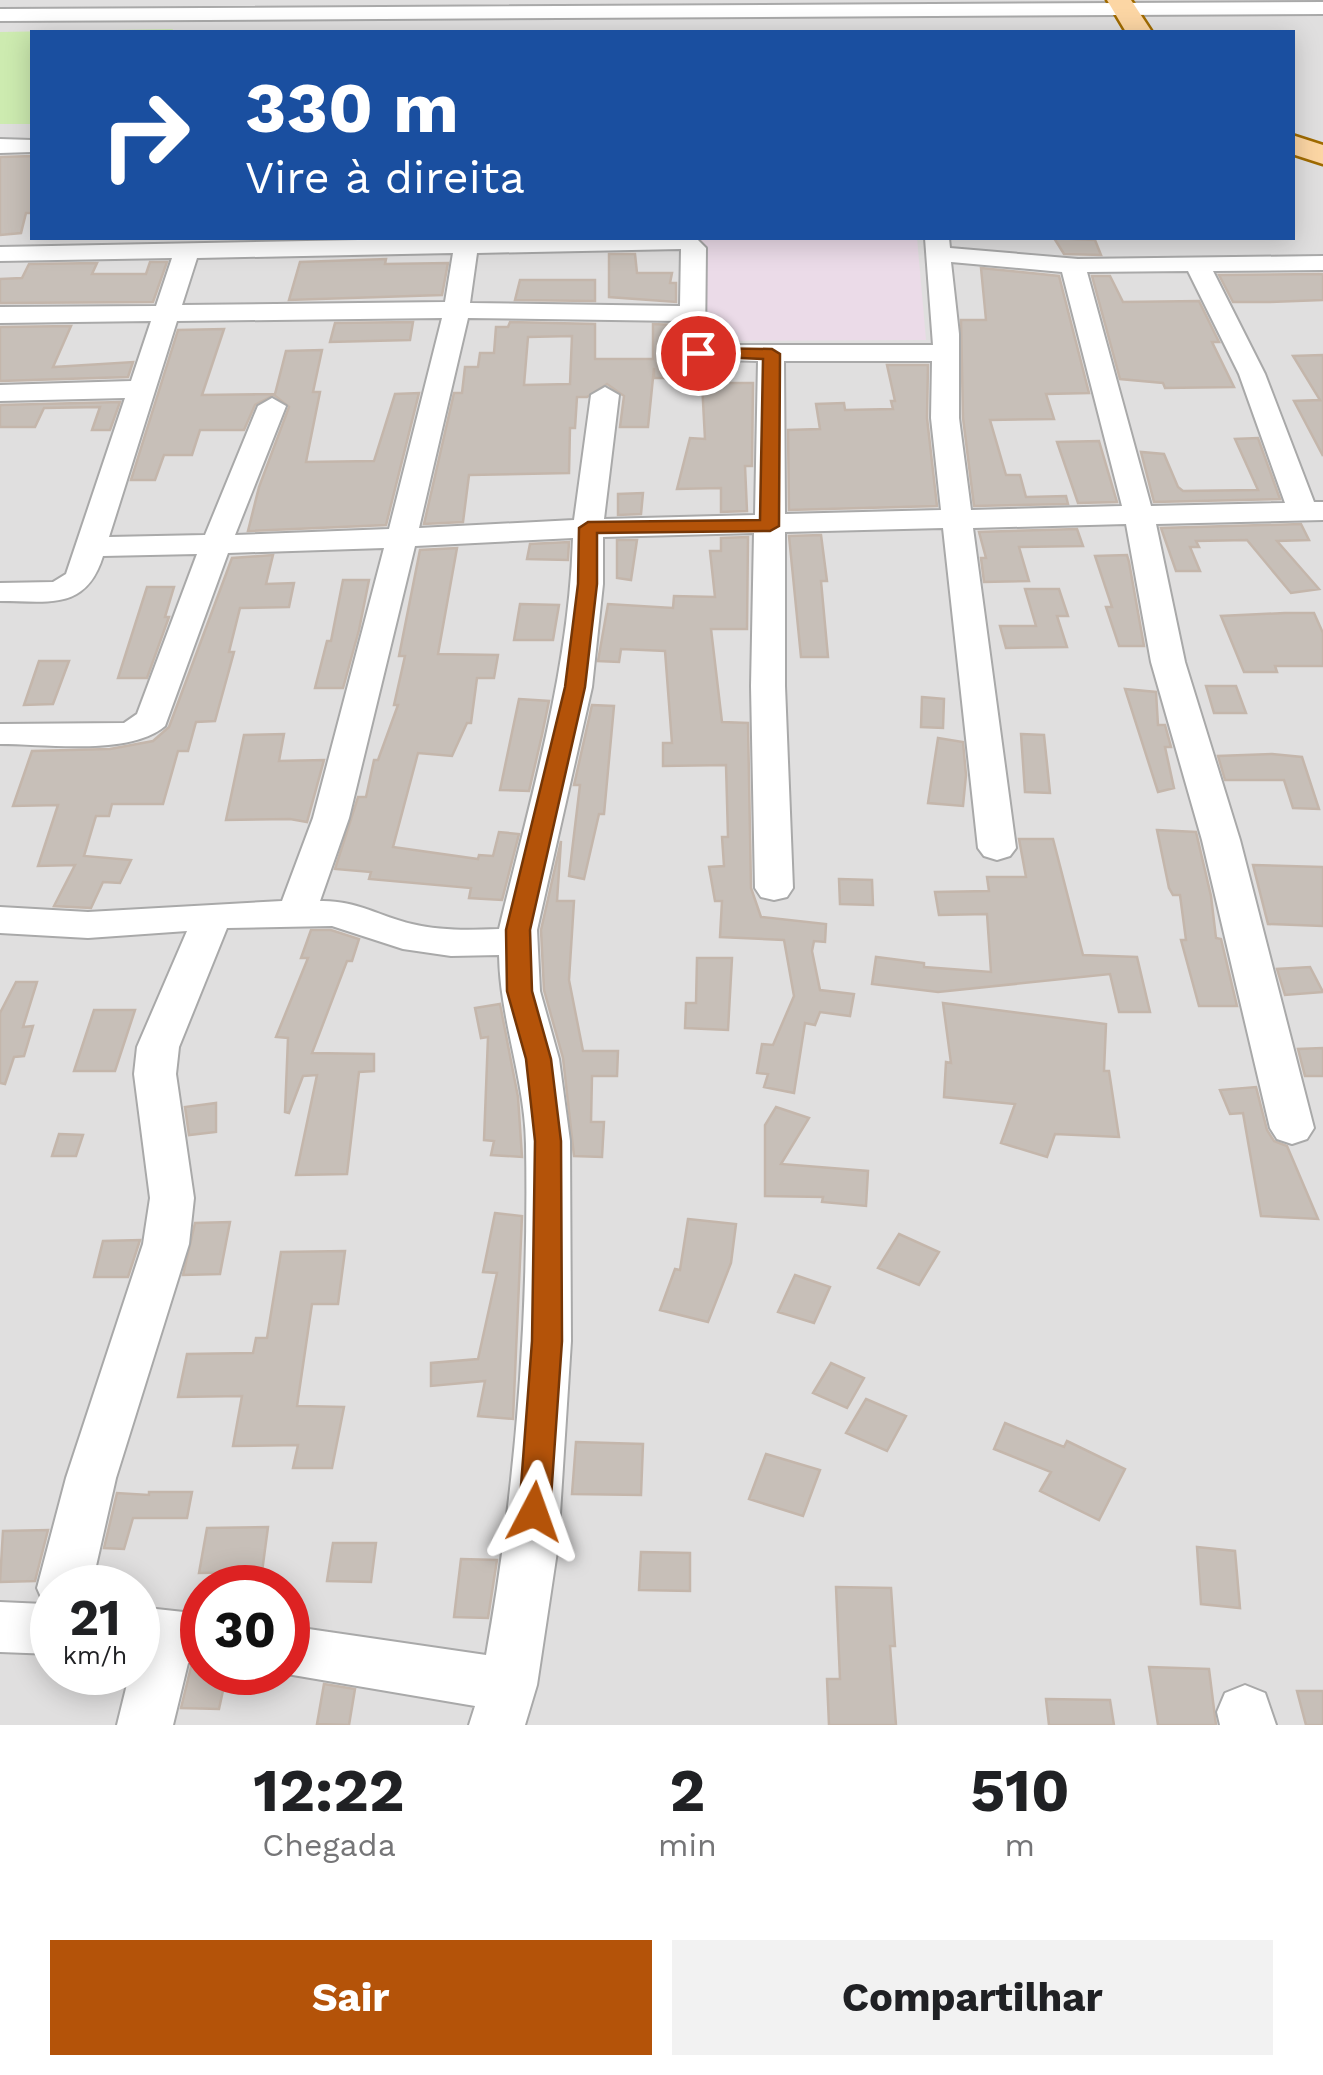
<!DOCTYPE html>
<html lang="pt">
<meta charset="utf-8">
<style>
body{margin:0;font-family:"Work Sans",sans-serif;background:#f2f2f2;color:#202124;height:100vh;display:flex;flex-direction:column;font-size:38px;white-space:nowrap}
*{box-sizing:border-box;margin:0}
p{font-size:32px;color:#757577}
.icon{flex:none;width:55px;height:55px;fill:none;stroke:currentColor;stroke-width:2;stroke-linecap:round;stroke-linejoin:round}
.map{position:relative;height:1725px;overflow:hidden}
.drawer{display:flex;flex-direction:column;background:#fff;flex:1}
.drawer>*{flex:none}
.guide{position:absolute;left:30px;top:30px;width:1265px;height:210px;border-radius:0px;box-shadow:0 5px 25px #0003;background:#1a4fa0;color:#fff;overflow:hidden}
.speed{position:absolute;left:30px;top:1565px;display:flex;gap:20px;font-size:50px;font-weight:700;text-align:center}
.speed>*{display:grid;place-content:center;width:130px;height:130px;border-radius:50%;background:#fff;box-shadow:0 5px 25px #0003;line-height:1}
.speed small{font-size:25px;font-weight:400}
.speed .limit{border:15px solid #d22;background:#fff;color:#111}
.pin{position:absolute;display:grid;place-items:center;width:85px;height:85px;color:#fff;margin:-42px;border:5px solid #fff;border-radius:50%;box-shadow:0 2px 10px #0007}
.me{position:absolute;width:110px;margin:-55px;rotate:4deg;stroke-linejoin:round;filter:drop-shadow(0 0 8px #0008)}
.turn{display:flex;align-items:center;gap:35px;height:210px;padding:0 50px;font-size:45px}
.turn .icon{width:130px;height:130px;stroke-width:2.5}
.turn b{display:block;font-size:70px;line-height:85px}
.eta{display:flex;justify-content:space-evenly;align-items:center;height:170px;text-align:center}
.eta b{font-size:60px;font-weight:700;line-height:70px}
.action{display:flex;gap:20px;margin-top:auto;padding:20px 50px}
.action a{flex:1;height:115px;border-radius:0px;background:#b45309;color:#fff;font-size:40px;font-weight:700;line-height:115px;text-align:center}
.action a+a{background:#f2f2f2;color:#202124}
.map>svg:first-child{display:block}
</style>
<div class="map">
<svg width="1323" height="1725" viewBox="0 0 1323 1725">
<rect width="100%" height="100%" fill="#f2efe9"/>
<!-- residential -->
<path fill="#e0dfdf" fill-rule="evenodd" d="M0 0H1323V1725H0ZM32 32H1292V238H32ZM52 1588H138V1672H52ZM202 1588H288V1672H202Z"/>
<!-- industrial -->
<path fill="#ebdbe8" d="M691 238H917L926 340 701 341Z"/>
<!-- grass -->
<path fill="#cdebb0" d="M173 29 171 32H32V124H0V32Z"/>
<!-- building -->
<path fill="#c7bfb8" stroke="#c4b6ab" stroke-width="2.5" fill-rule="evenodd" d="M32 156V213H26L21 233 0 235V157Z
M1054 238 1095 240 1101 255 1064 254Z
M609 254H635L637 273H672L670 283H676V302L609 297Z
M386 259 385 264 448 263 442 295 289 300 300 262Z
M150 262H167L153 302 0 303V279L22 278 29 264 97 263 92 274H146Z
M981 268 1059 276 1089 393 1046 394 1054 419 990 420 1006 475H1020L1026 497 1066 496 1068 504 974 506 963 418 961 320H986Z
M1323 274V300L1270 302H1233L1219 275Z
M1092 276H1110L1123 302 1199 301 1219 342H1212L1234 387 1165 388 1163 383 1120 379Z
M520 280H595V301L515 300Z
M413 322 410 340 330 342 335 323Z
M510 322 595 324V359H653V324L676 325 675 348 682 356 684 378H654V368L648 427H620L624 396 607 384 587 397H577L575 428H570L569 473 469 475 463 522 424 524 454 393H462L465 367H478L480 353H494L496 327H508ZM572 336 570 384 524 385 528 337Z
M71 326 53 367 133 362 128 377 0 381V327Z
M224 329 202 395 275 394 286 351 322 350 313 392H320L306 462 374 461 395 394 419 393 386 525 248 531 259 487 289 407 274 395 255 405 244 430H200L192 455H164L155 480H131L178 330Z
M1323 355V456L1294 401 1320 400 1293 356Z
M887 365H928L927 418 937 506 789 510 788 430 820 429 816 404 844 403 845 410 893 409 891 401H895Z
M702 383H753L752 466H745L747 511 721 512V488L677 489 690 438 705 439Z
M120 402 110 430H92L100 407 44 408 35 427H0V405Z
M1258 438 1280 499 1154 502 1141 452 1164 454 1178 487 1183 491 1258 490 1235 439Z
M1099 441 1117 502 1078 503 1057 442Z
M643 493 641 514 618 515V494Z
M1301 524 1309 540 1277 541 1319 589 1291 593 1247 540 1196 541 1199 547H1190L1200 571H1176L1161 528Z
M1077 529 1083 546 1019 547 1029 581 984 582 981 558H986L979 532Z
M821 535 827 581H821L828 657H801L789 536Z
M748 537 747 629H711L722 722 748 723 751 888 761 917 826 924 825 942 814 941 812 951 820 990 854 994 850 1016 820 1012 815 1025 805 1023 794 1093 764 1087 768 1074 757 1073 762 1044 773 1045 794 996 784 940 720 937 722 901H715L709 867 724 866 722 837H728L726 765 663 766V743H672L665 651 621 649 619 662 598 661 608 604 673 608 674 596 715 597 710 551H721V538Z
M617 540H637L631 580 617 578Z
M569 542 568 560 527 559 530 544Z
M457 548 438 654 498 655 494 678H477L471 723H467L452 756 418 753 393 847 478 859 479 855 493 856 499 832 519 834 502 900 469 898 471 888 369 879 371 872 335 869 358 797H366L374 760H378L398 705H394L405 656H399L420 550Z
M273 555 266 584 294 583 289 607 240 608 229 652H234L215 721 196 722 188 751H178L163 804H112L109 816H96L84 856 131 860 120 883 103 882 91 908 54 906 75 865 38 866 58 805 13 806 32 751 110 749 153 741 169 727 232 558Z
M1127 555 1129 562 1144 646H1119L1106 607H1112L1095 556Z
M343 580H369L359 630 343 688H315L327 641H331Z
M147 587H174L165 617H169L147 678H118Z
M1025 589H1059L1068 616H1057L1067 647 1006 648 1000 626H1036Z
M520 604 559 605 553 640H514Z
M1285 613H1314L1323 633V666H1275L1277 672H1244L1221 616Z
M39 661H69L53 704 24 705Z
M1206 686H1236L1246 713H1214Z
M1125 689 1156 692 1158 725H1165L1171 747H1165L1174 788 1158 792Z
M922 697 944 699 943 728 921 727Z
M519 699 549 701 542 735 529 791 500 790Z
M592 705 614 706 604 814H599L584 879 569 876 580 785H574Z
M284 734 279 761 324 760 307 822 290 819 226 820 244 735Z
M1021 734 1044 735 1050 793 1025 792Z
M938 738 963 742 966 775 963 806 928 803Z
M1272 754 1302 757 1319 809 1293 808 1284 780H1225L1218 756Z
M1157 830 1196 832 1211 896 1216 938 1221 939 1237 1006H1199L1181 940H1186L1180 895H1173L1169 888Z
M1019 839H1053L1083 955 1137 957 1150 1012H1119L1110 974 938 992 872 984 876 957 924 963V967L991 972 987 914 939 915 935 892 989 891 987 877H1026Z
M561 841 557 901H574L569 980 583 1051H618L617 1076H592L591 1122H604L602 1157 574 1156 563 1058 544 990 541 930Z
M1253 865 1323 867V926L1268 924Z
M839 879 872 880 873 905 840 904Z
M311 930H331L359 939 352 961H347L312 1053 374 1054V1071L359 1072 347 1174 296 1175 317 1075 303 1076 289 1113 285 1112 288 1038 276 1037 308 958H301Z
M697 958H732L728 1030 685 1028 686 1003H696Z
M1310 967 1323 992 1285 995 1277 969Z
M16 982H37L23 1027 33 1026 24 1056 14 1057 5 1084 0 1083V1013Z
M943 1003 1106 1024 1104 1071H1109L1119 1137 1055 1134 1047 1157 1001 1143 1015 1104 944 1097 946 1062 951 1063Z
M500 1004 518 1097 522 1157 491 1155 494 1141 484 1140 488 1037 481 1038 475 1008Z
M94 1010H135L115 1071H74Z
M1323 1048V1076H1305L1298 1049Z
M1256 1087 1267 1130 1274 1141 1287 1146 1318 1219 1261 1216 1243 1113 1230 1114 1220 1090Z
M216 1103V1132L189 1135 185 1107Z
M776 1107 809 1118 781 1164 868 1171 866 1206 822 1202 823 1197 765 1196V1125Z
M59 1134 83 1135 76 1156H52Z
M495 1213 522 1216 513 1419 478 1416 485 1381 431 1386V1363L478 1359 497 1273 483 1272Z
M688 1219 736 1224 731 1263 708 1322 660 1310 675 1269 680 1270Z
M230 1222 220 1274 183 1275 195 1223Z
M899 1234 939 1252 919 1285 878 1268Z
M140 1240 128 1277H94L103 1241Z
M345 1251 338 1304H312L297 1406 344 1407 332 1468H293L298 1445 233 1446 242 1396 178 1397 187 1354 253 1353 256 1338H267L281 1252Z
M795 1275 830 1287 814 1323 778 1312Z
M831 1363 864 1378 847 1408 813 1393Z
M866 1399 906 1416 887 1451 846 1433Z
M1005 1423 1064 1447 1067 1441 1125 1469 1099 1520 1040 1491 1051 1472 994 1449Z
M576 1442 643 1444 641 1495 572 1494Z
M766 1454 820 1470 803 1516 749 1499Z
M149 1492H192L187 1518H133L124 1549 104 1548 117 1493 149 1495Z
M268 1527 262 1572 199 1573 207 1528Z
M48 1530 35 1581 0 1582 3 1531Z
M333 1543H376L371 1582 327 1581Z
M1197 1547 1235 1551 1240 1608 1201 1604Z
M641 1552 690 1553V1591L639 1590Z
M461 1559 497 1560 488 1618 454 1617Z
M836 1587 891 1588 895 1646H890L896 1725H829L827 1679H840Z
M191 1667H202V1672H227L219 1709 181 1708Z
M1149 1667 1209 1669 1216 1725H1158Z
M324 1684 355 1689 349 1725 317 1724Z
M1297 1691H1323V1725H1306Z
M1046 1699 1110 1700 1114 1725H1049Z"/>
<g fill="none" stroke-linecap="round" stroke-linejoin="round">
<!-- minor casing -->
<g stroke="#a9a9a9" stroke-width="4">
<path id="minor" d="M1323 2V14L0 21V9Z
M0 139 32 140V152L0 153Z
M696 238 706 248 705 345H933L925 238H949L950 248 1078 259 1323 256V270L1213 271 1265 374 1314 502H1323V520L1156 524 1185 662 1240 840 1314 1128 1307 1139 1292 1144 1277 1139 1270 1128 1202 840 1151 662 1126 524 973 528 1016 848 1010 856 997 860 984 856 978 848 943 528 785 532V686L793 888 787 897 774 900 761 897 755 888 751 686 754 533 603 537V584L592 687 537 930 540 991 559 1059 570 1141 571 1341 558 1545 537 1685 525 1725H469L475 1706 275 1672H288V1626L486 1655C516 1487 529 1315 526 1144 525 1080 500 1019 499 955L451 956 403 949 332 926 227 928 179 1047 176 1074 194 1198 189 1244 116 1478 91 1588H52V1654L0 1652V1602L44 1604 37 1588 66 1478 143 1244 150 1198 134 1074 137 1047 187 931 88 938 0 933V907L88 912 282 901 313 818 384 548 228 553 165 726C130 756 46 744 0 744V724L124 723 137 714 197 554 103 556C86 611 49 601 0 601V583L53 582 66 574 125 398 0 401V385L131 381 151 321 0 323V307L156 306 172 258 0 261V247L463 238ZM681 249 680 306 470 303 477 253ZM453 253 445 302 182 305 197 258ZM951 262 1062 272 1122 506 971 510 959 418V334ZM1188 271 1239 374 1285 503 1151 506 1087 272ZM442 318 389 529 235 535 286 406 272 398 258 406 205 535 109 537 177 321ZM468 318 680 321 679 348 690 359 758 361 755 515 604 519 619 395 605 387 591 395 574 520 419 528ZM784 361H932L931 418 941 510 785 514ZM573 538C569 672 530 800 499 929 470 930 440 931 412 924 379 916 355 900 320 901L349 818 415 546Z
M138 1607 202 1614V1664L188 1663 173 1725H117L130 1672H138Z
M1245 1685 1265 1693 1276 1725H1220L1217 1712 1225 1693Z"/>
</g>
<!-- major casing -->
<g stroke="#a06b00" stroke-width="5">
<path id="major" d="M1107 0H1131L1152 32H1126Z
M1292 135 1323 145V164L1292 154Z"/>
</g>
<!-- minor -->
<use href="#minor" fill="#fff" fill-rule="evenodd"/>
<!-- major -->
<use href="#major" fill="#fcd6a4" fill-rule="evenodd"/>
</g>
<!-- route -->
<path fill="#b45309" stroke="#753606" stroke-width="2.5" d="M698 348 772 349 780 354 779 526 770 531 597 533V584L585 687 530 930 532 991 551 1059 561 1141 562 1341 550 1512 546 1521 534 1525 523 1521 519 1512 532 1341 535 1141 526 1059 507 991 506 930 565 687 578 584 579 528 588 522 760 520 763 359 693 356V349Z"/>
</svg>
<div class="speed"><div>21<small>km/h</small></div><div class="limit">30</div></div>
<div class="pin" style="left:698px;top:353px;background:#d93025"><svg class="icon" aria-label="arrive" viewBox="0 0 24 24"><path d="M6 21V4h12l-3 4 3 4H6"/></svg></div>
<svg class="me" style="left:534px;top:1512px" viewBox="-20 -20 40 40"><path d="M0-17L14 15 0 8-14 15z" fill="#b45309" stroke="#fff" stroke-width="4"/></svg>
<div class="guide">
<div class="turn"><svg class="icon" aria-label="right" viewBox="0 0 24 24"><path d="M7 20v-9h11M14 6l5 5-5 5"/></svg><div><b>330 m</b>Vire à direita</div></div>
</div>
</div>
<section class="drawer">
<div class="eta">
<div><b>12:22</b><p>Chegada</p></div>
<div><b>2</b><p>min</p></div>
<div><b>510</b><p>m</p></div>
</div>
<div class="action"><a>Sair</a><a>Compartilhar</a></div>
</section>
